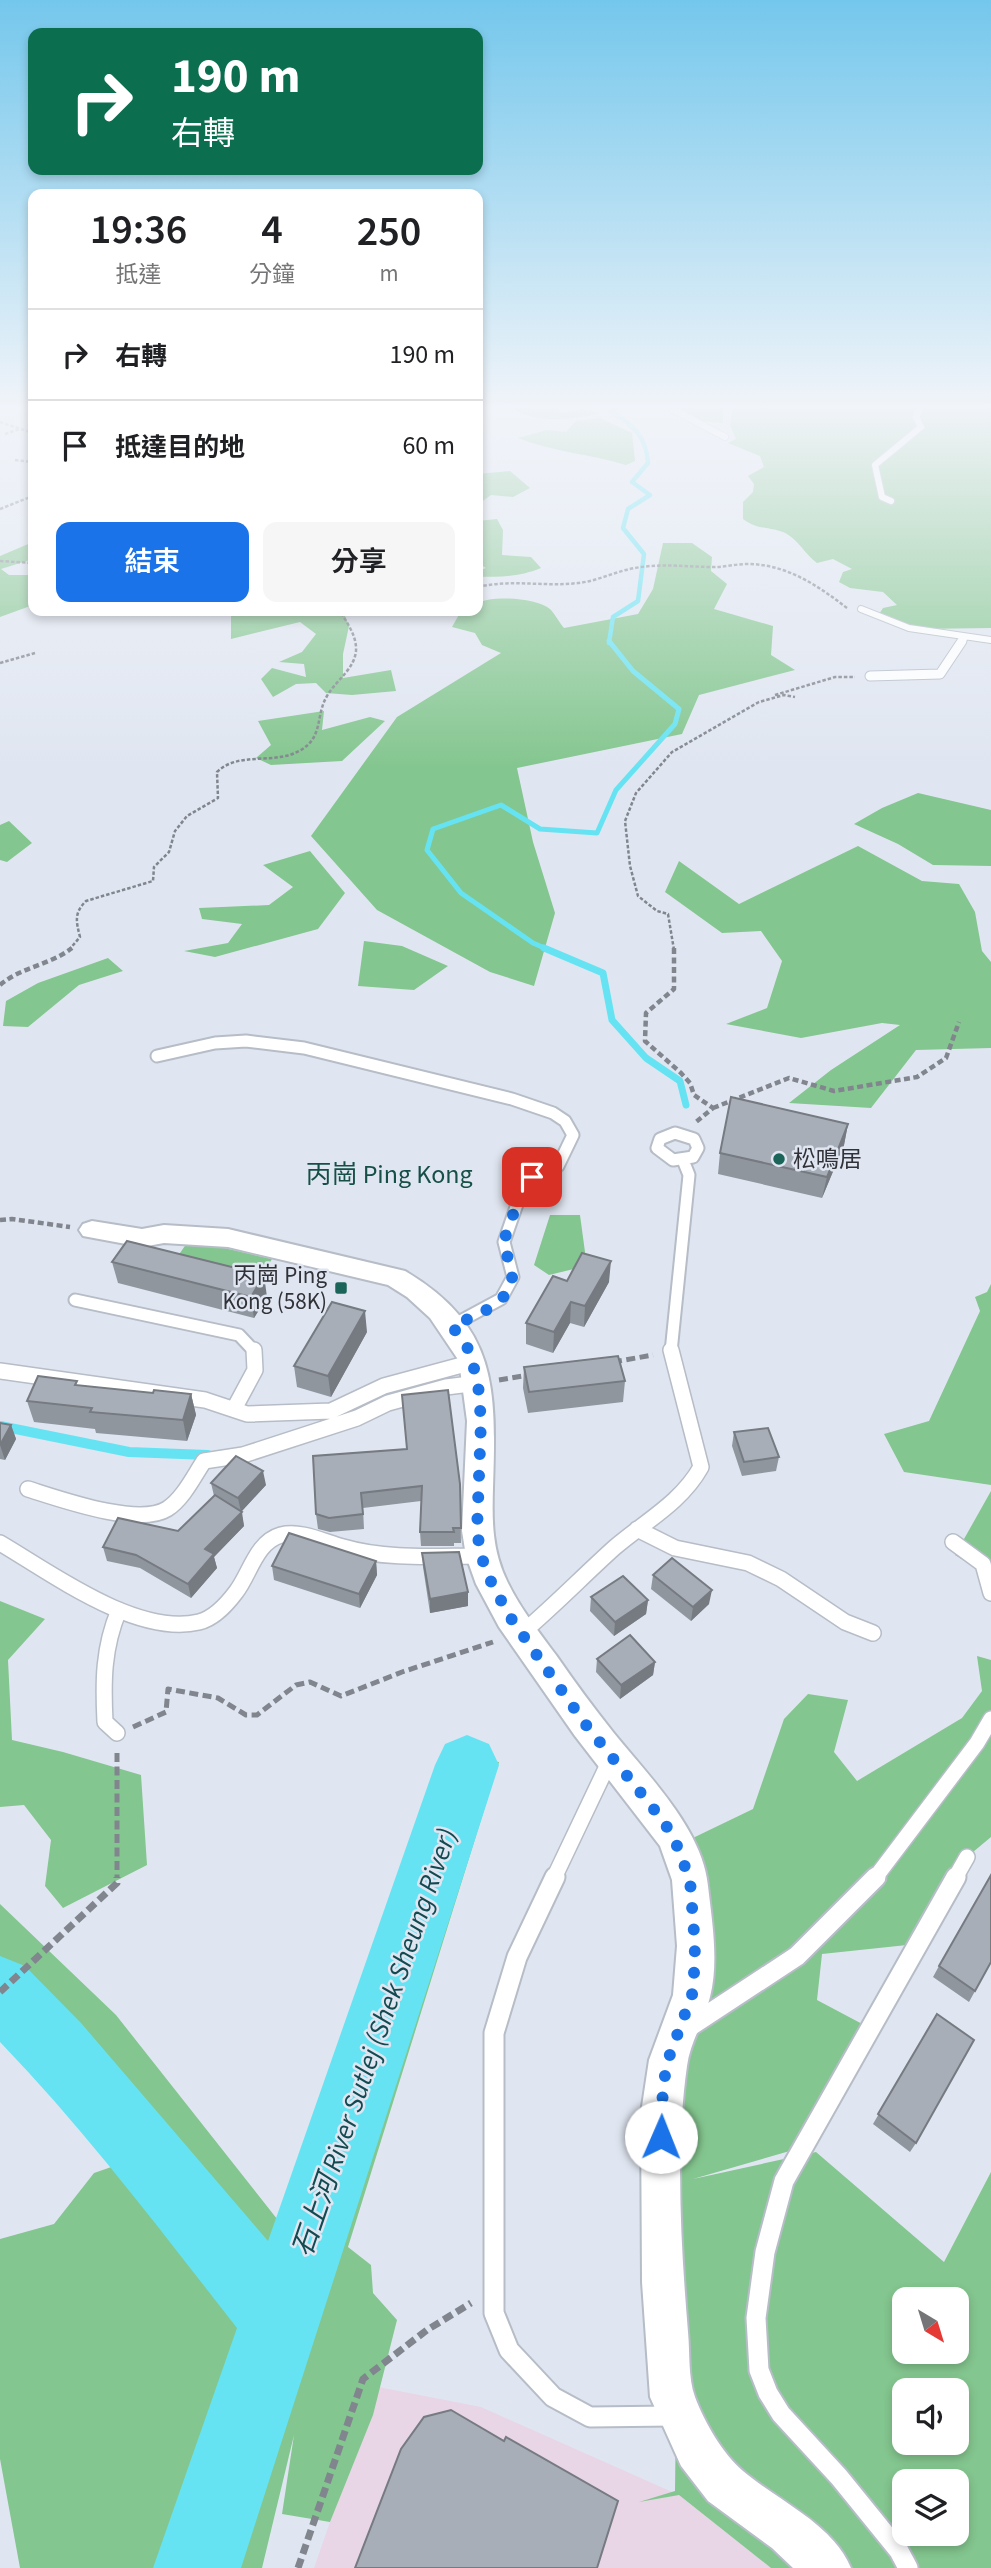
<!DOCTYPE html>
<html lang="zh-TW">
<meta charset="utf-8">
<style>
body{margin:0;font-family:"Source Sans 3","Noto Sans TC",sans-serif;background:#f6f6f6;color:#202124;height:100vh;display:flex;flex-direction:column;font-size:26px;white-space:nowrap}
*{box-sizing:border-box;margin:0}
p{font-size:23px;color:#757577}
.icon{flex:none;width:38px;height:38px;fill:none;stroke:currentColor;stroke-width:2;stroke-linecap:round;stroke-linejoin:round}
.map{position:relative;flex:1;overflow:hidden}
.panel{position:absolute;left:28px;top:189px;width:455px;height:427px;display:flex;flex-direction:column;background:#fff;border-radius:14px;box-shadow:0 4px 10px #0003}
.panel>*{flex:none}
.hud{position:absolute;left:28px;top:28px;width:455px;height:147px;border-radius:14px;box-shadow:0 4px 10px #0003;background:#0b6e4f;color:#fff;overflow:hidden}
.needle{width:46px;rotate:142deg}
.tools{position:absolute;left:892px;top:2287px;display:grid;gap:14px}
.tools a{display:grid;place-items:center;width:77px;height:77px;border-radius:14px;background:#fff;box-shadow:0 4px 10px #0003;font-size:35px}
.pin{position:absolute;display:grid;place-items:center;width:60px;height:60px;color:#fff;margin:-30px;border-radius:14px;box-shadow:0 4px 10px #0006}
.me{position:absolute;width:77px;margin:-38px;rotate:1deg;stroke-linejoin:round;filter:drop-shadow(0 0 5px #0008)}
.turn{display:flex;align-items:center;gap:24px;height:147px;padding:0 28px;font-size:32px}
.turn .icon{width:91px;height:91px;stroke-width:2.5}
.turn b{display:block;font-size:49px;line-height:60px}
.eta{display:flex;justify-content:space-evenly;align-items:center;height:119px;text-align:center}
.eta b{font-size:42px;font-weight:600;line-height:49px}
.button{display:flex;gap:14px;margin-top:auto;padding:14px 28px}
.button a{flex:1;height:80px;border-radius:14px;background:#1a73e8;color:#fff;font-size:28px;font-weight:600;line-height:80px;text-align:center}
.button a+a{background:#f6f6f6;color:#202124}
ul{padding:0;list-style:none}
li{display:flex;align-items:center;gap:21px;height:91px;padding:0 28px;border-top:2px solid #e0e0e0}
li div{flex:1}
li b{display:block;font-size:26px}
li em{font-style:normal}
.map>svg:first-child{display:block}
</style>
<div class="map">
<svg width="991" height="2568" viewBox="0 0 991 2568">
<rect width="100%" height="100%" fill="#e0e6f1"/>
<!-- education -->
<path fill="#e8d5e6" d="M368 2385 481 2407 679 2495 771 2568H314L330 2522Z"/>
<!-- green -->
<path fill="#84c68f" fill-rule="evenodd" d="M512 408H556L561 413 583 409 600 413C571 420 538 424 512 408Z
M675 408H723V423L700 421Z
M733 408H991V628L918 629 877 617 883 608 897 605 883 592 850 588 839 582 843 572 852 569 833 559 817 563C806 555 798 540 787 534 772 526 759 531 743 519V502L753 492 754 484 748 476 764 467 760 456 728 443 736 439 730 425Z
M600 418 632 433 635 461 626 465C590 454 553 452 518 438L547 430 566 432 576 421Z
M510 471 530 488 513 497 491 495 480 503 478 501V474Z
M497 519 503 530 502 555 531 557 541 568C519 577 501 577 478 577V571L486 568 478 563V521Z
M33 542V559L1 569 9 575H28L33 580V587L28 589 33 593V605L0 617V556Z
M663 543H692L712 557 711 571 727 584 714 609 773 626 771 655 795 670 699 695 682 734 517 768 533 842 555 913 534 986 490 972 377 910 311 836 397 717 501 653 482 645 475 633 452 627 461 611H478V603C493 595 537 598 550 609 555 614 559 622 564 628L638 614 653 589Z
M237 611H343L349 626 343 654V678L391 670 396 691 352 695 326 693 316 683 296 684 273 697 261 679 272 668 306 677 304 664 279 662 302 652 316 634 300 622 231 639V615Z
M324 711 322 730 370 717 385 721 342 761 271 765 256 758 271 745 258 721Z
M918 793 991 810V866L933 865 898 844 854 824 882 808Z
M9 821 32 843 7 862 0 860V825Z
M858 846 922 881 959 884 975 912 982 951 991 962V1048L916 1050 871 1108 789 1103 831 1070 900 1025 882 1023 801 1038 726 1024 767 1008 782 961 761 931 722 933 665 892 679 861 739 904Z
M310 851 345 893 318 929 215 957 184 951 228 943 242 924 202 919 199 908 269 905 293 887 263 865Z
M364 941 402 946 448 966 414 990 358 986Z
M108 958 123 971 79 985 28 1027 3 1026 6 1001 38 983Z
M550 1215H580L585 1252 582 1267 549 1275 534 1265Z
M189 1240 272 1259 255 1286 171 1266Z
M991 1284V1485L904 1472 884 1434 929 1421 980 1311 975 1297 987 1292Z
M991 1491V1577L955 1555Z
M0 1601 45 1619 8 1660 12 1740 63 1752 141 1775 147 1865 63 1908 45 1886 51 1840 24 1805 0 1807Z
M977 1656 991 1660V1837L967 1857 907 1945 822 1954 817 2000 866 2026 807 2146 693 2179 816 2152 944 2262 991 2172V2568H771L679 2495 639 2502 675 2491 681 2016 709 1993 670 1849 753 1809 784 1719 808 1694 848 1700 834 1752 857 1781 962 1718 982 1691ZM905 2300H957V2352H905ZM905 2390H957V2443H905ZM905 2482H957V2534H905Z
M447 1756 499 1762 348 2247 371 2265 373 2293 397 2320 373 2415 330 2522 282 2514 294 2435 262 2568H20L0 2459V2239L54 2224 94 2173 117 2165 0 2032V1904L116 2015 281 2224Z"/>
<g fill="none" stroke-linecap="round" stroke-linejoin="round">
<!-- stream-far3 -->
<path stroke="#66e3f2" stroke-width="4.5" d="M609 643 613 617 638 601 644 554 623 528 628 509 650 495 632 482 648 463C646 436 634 426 612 412L616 408"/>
<!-- stream-far2 -->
<path stroke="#66e3f2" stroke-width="5" d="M549 950 533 943 461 893 427 850 433 829 501 805 540 829 597 833 616 790 675 724 679 709 633 671 609 641"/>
<!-- stream-far1 -->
<path stroke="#66e3f2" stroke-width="7" d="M544 948 603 973 612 1020 646 1058 680 1081 686 1105"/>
<!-- stream -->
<path stroke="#66e3f2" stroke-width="10" d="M0 1426 129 1452 208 1455"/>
<!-- river -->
<path fill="#66e3f2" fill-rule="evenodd" d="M467 1735 489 1744 499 1765 241 2568H153L237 2328C161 2231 86 2131 0 2042V1956L25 1966 81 2023 268 2241 435 1765 445 1744Z"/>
<!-- lane-far4 casing -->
<g stroke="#b6bdc7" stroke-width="8">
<path id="lane-far4" d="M670 408 725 437
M891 501 882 497 875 465 921 427 916 417 920 408
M861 609 909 628 991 640
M961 643 965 637"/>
</g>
<!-- lane-far3 casing -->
<g stroke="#b6bdc7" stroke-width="11">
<path id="lane-far3" d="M870 676 940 674 962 641"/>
</g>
<!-- lane-far2 casing -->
<g stroke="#b6bdc7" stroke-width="15">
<path id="lane-far2" d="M157 1056 215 1043 246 1041 304 1048 512 1099 553 1113 565 1121 573 1135 558 1166 532 1177 524 1184 504 1242 513 1277 501 1299 451 1326
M675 1133 694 1139 698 1148 693 1157 673 1160 657 1148 660 1139Z
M75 1300 239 1335 255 1352
M671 1352 689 1175 683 1160"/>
</g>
<!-- lane-far1 casing -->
<g stroke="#b6bdc7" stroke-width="18">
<path id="lane-far1" d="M0 1371 205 1400 247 1414 331 1411 384 1386 473 1362
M234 1409 255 1370 254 1350
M28 1489C60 1499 138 1527 167 1509 183 1499 194 1476 204 1461L243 1455 357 1418 388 1403 446 1387 478 1383
M637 1529 675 1548 748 1563 781 1579 845 1622 873 1633
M953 1542 983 1564 991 1593
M0 1543C51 1573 137 1637 199 1622 215 1618 227 1604 236 1592 250 1574 256 1542 281 1535 301 1530 324 1542 343 1547 387 1560 436 1556 481 1556
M522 1633C554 1606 583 1576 614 1548 644 1522 681 1503 701 1467L671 1350
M117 1733 105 1722C103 1682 103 1648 119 1610
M554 1878 611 1758
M875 1878 977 1743 991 1719
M955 1878 967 1857"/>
</g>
<!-- lane casing -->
<g stroke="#b6bdc7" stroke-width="23">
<path id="lane" d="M555 1877 517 1957 494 2033V2313L509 2350 553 2397 590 2417 672 2416
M689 2027 797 1956 876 1877
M908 2568 899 2551 839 2477 781 2414 768 2393 759 2370 756 2318 765 2252 784 2181 956 1877"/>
</g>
<!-- street casing -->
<g stroke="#b6bdc7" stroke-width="4">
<path id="street" d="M92 1221 142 1229 164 1225 228 1229 405 1271C499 1327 496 1390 493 1488 492 1521 492 1550 507 1581 520 1608 538 1631 556 1655 574 1681 593 1707 613 1732 647 1774 703 1830 708 1886 712 1921 719 1962 710 1997 705 2020 690 2042 687 2066 675 2150 681 2247 688 2332 690 2352 688 2378 695 2397 705 2423 722 2453 743 2471 778 2501 833 2524 851 2568H793L772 2548 708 2501 681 2466 650 2397 642 2282 641 2113 649 2060 673 1995 677 1946 672 1880 660 1846 575 1736 499 1627 476 1584 466 1556 462 1531 467 1421 459 1361 430 1318 407 1297 388 1285 228 1247 164 1243 142 1247 83 1236 79 1230 83 1224Z"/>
</g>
<!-- path-far3 -->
<path stroke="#81858d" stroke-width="2.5" stroke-dasharray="3.5 2" stroke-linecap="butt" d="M0 422 33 433 31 462
M5 434 20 429
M15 460 32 462
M0 509 33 496
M0 561 33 563
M478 587C511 579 544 587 578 583 598 581 616 571 635 568 662 563 688 567 715 567 725 567 736 564 747 564 786 564 817 585 847 608
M0 663 35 653
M775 695 835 677H855
M69 950 80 937C76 921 74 913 86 901L153 881 154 867 169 852 175 831 187 816 218 798 217 772C238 751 274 765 299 751 324 738 315 716 327 696 336 680 354 670 356 651 357 636 347 623 340 611
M674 950 668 914 657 911 638 896 630 866 625 821 636 793 672 752 759 702 784 695 795 697"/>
<!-- path-far2 -->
<path stroke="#81858d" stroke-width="4.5" stroke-dasharray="6 3.5" stroke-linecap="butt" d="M674 948V989L646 1013 645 1041 681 1073 690 1083 694 1095 713 1108 696 1122
M0 985C21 967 50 965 72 948
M713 1108 789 1078 834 1091 917 1077 946 1058 959 1022
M0 1220 12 1219 70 1227"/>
<!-- path-far1 -->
<path stroke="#81858d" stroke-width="5" stroke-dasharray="9 4.5" stroke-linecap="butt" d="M613 1362 653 1355
M499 1380 529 1375
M133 1727 166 1712 168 1689 218 1698 246 1715H257L296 1685 310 1682 341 1696 402 1672 493 1642
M117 1753V1878"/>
<!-- path -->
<path stroke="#81858d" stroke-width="7" stroke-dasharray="10 5" stroke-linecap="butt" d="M0 1992 117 1883V1877
M298 2568 363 2379 427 2330 471 2303"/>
<!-- lane-far4 -->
<use href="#lane-far4" stroke="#fff" stroke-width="6"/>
<!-- lane-far3 -->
<use href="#lane-far3" stroke="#fff" stroke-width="9"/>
<!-- lane-far2 -->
<use href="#lane-far2" stroke="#fff" stroke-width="11"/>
<!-- lane-far1 -->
<use href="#lane-far1" stroke="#fff" stroke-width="15"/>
<!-- lane -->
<use href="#lane" stroke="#fff" stroke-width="19"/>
<!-- street -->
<use href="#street" fill="#fff" fill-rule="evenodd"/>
</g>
<!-- wall -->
<path fill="#90969e" d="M848 1124 844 1145 822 1198 718 1174 720 1153Z
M112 1262 267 1297 254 1318 118 1283Z
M567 1281 609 1282 584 1327 570 1323 553 1353 526 1344V1323Z
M367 1332 331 1397 297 1387 294 1366Z
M524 1367 625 1381 623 1402 528 1413 523 1388Z
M78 1385 153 1393 191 1394 196 1415 187 1441 96 1433 95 1429 34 1422 27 1401Z
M0 1423 11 1425 16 1439 5 1460 0 1459Z
M734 1432 779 1457 776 1471 742 1476 732 1446Z
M313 1456 460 1484 461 1543H454V1546H421L420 1532 421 1501 363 1508 364 1529 330 1532 318 1529 316 1514Z
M211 1483 266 1485 241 1512 244 1526 214 1557 217 1568 191 1598 140 1568 107 1561 103 1547 178 1531 214 1496Z
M422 1553 468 1606 430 1613 423 1567Z
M376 1561 377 1575 360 1608 274 1580 272 1566Z
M653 1575 709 1604 691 1621 651 1589Z
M591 1597 648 1600 646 1614 614 1636 590 1611Z
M597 1659 655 1662 653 1675 620 1699 596 1672Z
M991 1962 969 2002 933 1977 939 1966Z
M937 2014 916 2143 910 2152 873 2124Z"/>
<!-- shaded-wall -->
<path fill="#767a81" d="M848 1124 844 1145 822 1198 827 1177Z
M611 1261 609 1282 584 1327 585 1306Z
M264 1275 267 1297 254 1318 251 1297Z
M571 1302 570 1323 553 1353 554 1332Z
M365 1311 367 1332 331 1397 328 1376Z
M191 1394 196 1415 187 1441 183 1420Z
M11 1425 16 1439 5 1460 0 1445Z
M263 1471 266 1485 241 1512 238 1498Z
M242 1512 244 1526 214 1557 217 1568 191 1598 188 1584 205 1549Z
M376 1561 377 1575 360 1608 359 1594Z
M712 1590 709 1604 691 1621 693 1607Z
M468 1592V1606L430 1613V1599Z
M648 1600 646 1614 614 1636 615 1622Z
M655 1662 653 1675 620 1699 621 1685Z"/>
<!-- building -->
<path fill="#a8aeb8" stroke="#767a81" stroke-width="2" d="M731 1097 848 1124 827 1177 720 1153Z
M127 1241 264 1275 251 1297 112 1262Z
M582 1253 611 1261 585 1306 571 1302 554 1332 526 1323 553 1276 567 1281Z
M332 1302 365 1311 328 1376 294 1366Z
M618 1356 625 1381 529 1392 524 1367Z
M38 1376 77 1381 75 1385 153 1393 154 1390 191 1394 183 1420 90 1412 92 1408 27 1401Z
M448 1390 460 1484 461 1528H453L454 1532H420L422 1486 361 1493 363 1514 329 1518 316 1514 313 1456 407 1449 402 1395Z
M0 1423 11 1425 0 1445Z
M768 1428 779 1457 744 1462 734 1432Z
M236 1456 263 1471 238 1498 211 1483Z
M215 1495 242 1512 205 1549 214 1554 188 1584 136 1555 103 1547 118 1518 178 1531Z
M289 1533 376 1561 359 1594 272 1566Z
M459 1552 468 1592 430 1599 422 1553Z
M672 1558 712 1590 693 1607 653 1575Z
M623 1576 648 1600 615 1622 591 1597Z
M630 1635 655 1662 621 1685 597 1659Z
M991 1875V1962L975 1991 939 1966Z
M937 2014 974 2040 916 2143 878 2114Z
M451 2410 504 2441 506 2437 618 2501 597 2568H355L401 2449 424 2417Z"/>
<!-- sky -->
<linearGradient id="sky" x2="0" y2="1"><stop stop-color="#74c7ec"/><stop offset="0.53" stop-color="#f1f4f9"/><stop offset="1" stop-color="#f1f4f9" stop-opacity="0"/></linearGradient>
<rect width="991" height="768" fill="url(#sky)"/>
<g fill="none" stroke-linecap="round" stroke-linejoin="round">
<!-- route -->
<path stroke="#1a73e8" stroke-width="12" stroke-dasharray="0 21.6" d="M532 1177C521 1186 519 1196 515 1209 512 1219 506 1230 505 1240 503 1252 511 1261 512 1272 515 1303 474 1316 452 1326L469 1350 478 1383 481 1421 477 1531 481 1556 492 1584 510 1617 586 1725 661 1818 674 1838 690 1880 695 1946 694 1973 692 1995 668 2060 663 2086 661 2137"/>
</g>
<!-- markers -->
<g fill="#1a6459" stroke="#e0e6f1" stroke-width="2.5">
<circle cx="779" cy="1159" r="7"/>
<rect x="334" y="1281" width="14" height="14" rx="3.5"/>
</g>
<g text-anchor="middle" stroke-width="5" stroke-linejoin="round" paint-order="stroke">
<!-- poi labels -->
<g font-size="23" fill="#303237" stroke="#e0e6f1" text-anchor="start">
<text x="793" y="1167">松鳴居</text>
<text x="327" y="1283" text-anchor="end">丙崗 Ping<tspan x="327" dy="26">Kong (58K)</tspan></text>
</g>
<!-- quarter labels -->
<g font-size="26" fill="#154f46" stroke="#e0e6f1">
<text x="389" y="1183">丙崗 Ping Kong</text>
</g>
<!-- near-water labels -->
<g font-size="28" font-style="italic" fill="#124a51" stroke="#e0e6f1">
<text transform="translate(374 2042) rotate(-71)" y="10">石上河 River Sutlej (Shek Sheung River)</text>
</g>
</g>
</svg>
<div class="tools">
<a><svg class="needle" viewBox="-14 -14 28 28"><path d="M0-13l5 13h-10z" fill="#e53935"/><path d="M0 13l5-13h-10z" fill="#757577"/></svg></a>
<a><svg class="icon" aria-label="sound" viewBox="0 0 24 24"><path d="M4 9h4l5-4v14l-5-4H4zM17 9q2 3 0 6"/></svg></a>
<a><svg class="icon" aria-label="layers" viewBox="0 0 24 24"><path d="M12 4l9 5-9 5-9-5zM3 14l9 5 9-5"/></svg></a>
</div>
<div class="pin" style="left:532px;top:1177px;background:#d93025"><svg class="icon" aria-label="arrive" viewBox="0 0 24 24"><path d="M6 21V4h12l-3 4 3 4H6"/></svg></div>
<svg class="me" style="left:661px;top:2137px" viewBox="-20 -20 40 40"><circle r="19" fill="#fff"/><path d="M0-13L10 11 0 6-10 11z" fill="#1a73e8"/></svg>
<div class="hud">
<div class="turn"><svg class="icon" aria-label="right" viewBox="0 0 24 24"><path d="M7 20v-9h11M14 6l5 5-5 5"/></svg><div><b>190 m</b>右轉</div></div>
</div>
<section class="panel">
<div class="eta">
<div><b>19:36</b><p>抵達</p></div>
<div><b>4</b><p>分鐘</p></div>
<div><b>250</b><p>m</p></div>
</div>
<ul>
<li><svg class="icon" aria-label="right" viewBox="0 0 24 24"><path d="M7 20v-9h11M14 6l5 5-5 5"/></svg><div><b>右轉</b></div><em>190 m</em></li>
<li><svg class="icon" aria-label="arrive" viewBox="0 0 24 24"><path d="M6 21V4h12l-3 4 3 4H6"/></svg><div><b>抵達目的地</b></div><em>60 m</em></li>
</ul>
<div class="button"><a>結束</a><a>分享</a></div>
</section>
</div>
